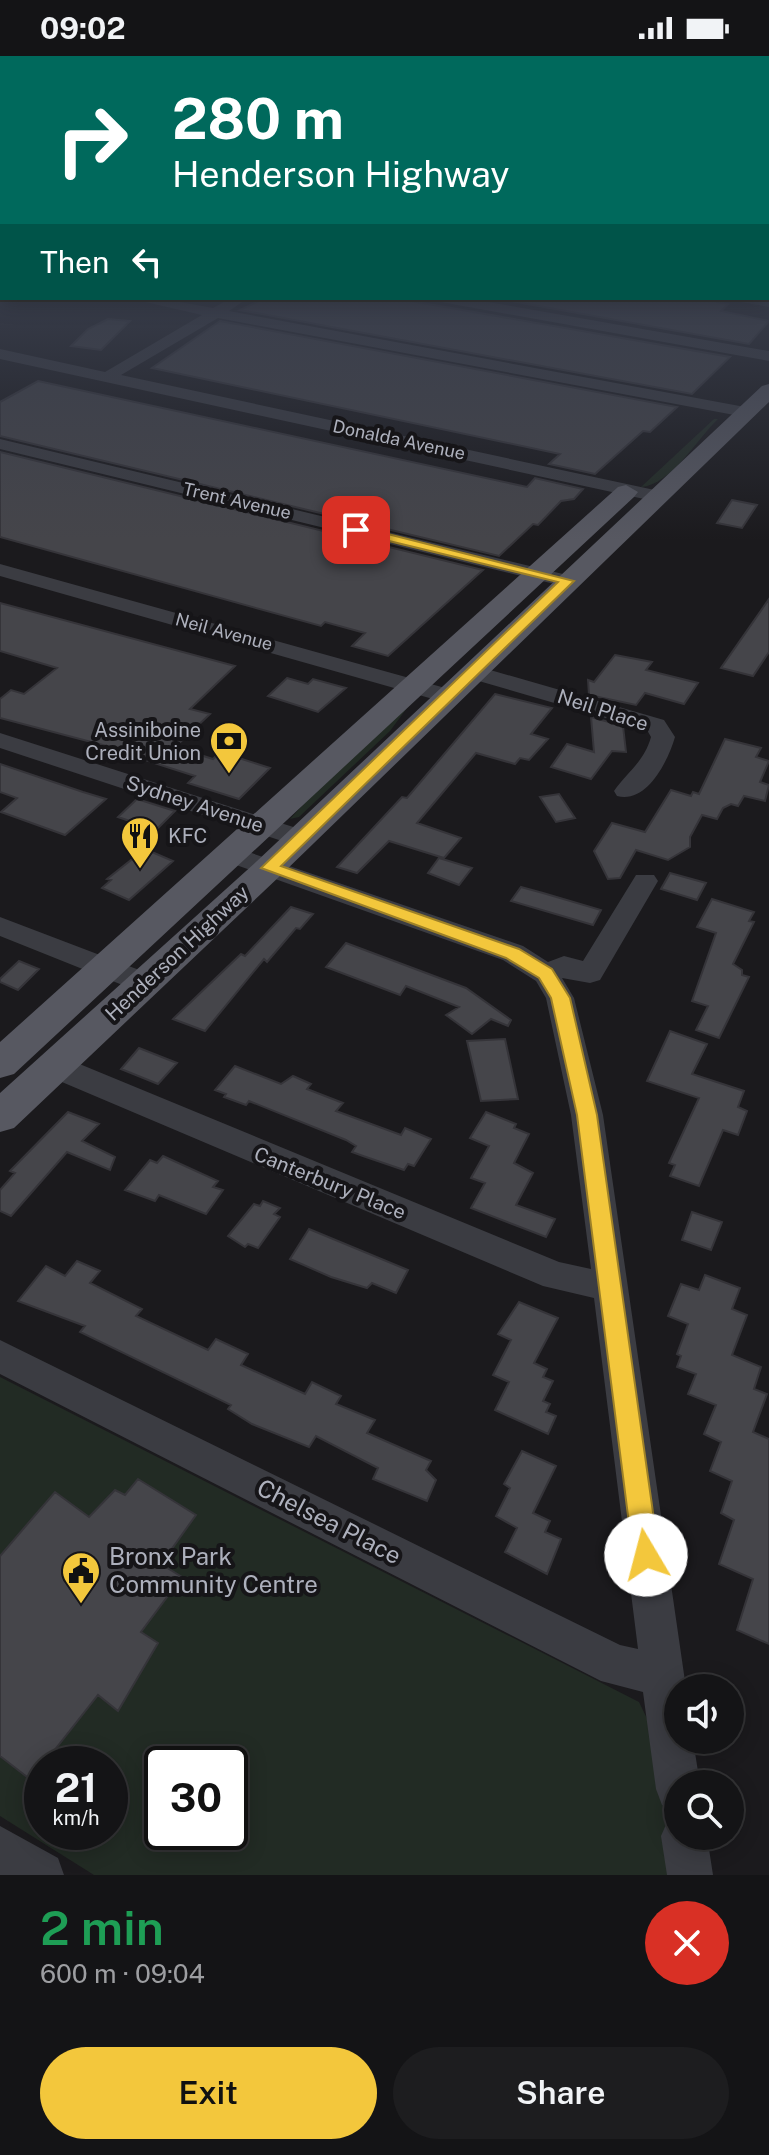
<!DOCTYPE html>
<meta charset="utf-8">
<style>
body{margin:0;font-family:"Public Sans",sans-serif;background:#1d1d1f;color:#f1f3f6;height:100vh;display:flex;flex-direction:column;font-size:30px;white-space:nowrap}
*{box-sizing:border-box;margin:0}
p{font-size:26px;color:#9d9ea1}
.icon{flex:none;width:44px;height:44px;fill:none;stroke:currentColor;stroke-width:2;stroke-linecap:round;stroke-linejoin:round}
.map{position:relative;height:1819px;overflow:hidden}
.side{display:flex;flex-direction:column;background:#141416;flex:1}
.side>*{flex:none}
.banner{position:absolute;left:0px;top:0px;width:770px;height:244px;box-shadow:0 4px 20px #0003,0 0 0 2px #333335;background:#00695c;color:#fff;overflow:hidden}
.tools{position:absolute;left:664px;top:1618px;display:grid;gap:16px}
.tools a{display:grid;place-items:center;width:80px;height:80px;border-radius:50%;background:#141416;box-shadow:0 4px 20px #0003,0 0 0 2px #333335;font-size:40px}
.speed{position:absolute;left:24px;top:1690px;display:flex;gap:16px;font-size:40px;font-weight:700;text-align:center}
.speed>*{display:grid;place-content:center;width:104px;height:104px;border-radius:50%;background:#141416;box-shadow:0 4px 20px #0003,0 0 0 2px #333335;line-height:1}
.speed small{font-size:20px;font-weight:400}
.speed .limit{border:4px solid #111;border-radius:12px;background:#fff;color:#111}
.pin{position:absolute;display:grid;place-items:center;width:68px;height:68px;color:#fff;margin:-34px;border-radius:16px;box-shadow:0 4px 12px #0006}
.me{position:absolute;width:88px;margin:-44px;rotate:352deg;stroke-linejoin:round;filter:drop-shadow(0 0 6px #0008)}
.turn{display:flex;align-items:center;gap:28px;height:168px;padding:0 40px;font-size:36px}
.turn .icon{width:104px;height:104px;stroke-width:2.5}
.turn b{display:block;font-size:56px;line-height:68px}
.then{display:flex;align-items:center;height:76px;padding:0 40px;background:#0003;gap:16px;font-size:30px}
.round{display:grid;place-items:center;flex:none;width:84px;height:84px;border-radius:42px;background:#1d1d1f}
.head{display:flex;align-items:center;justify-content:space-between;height:136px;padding:0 40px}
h1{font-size:48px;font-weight:600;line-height:60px;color:#1e9e55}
.action{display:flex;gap:16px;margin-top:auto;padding:16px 40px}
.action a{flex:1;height:92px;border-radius:48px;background:#f3c73c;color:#111;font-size:32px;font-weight:600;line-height:92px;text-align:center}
.action a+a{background:#1d1d1f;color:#f1f3f6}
.status{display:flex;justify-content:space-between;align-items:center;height:56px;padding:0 40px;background:#141416;direction:ltr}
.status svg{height:22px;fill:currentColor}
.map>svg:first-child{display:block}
</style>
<div class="status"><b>09:02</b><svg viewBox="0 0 49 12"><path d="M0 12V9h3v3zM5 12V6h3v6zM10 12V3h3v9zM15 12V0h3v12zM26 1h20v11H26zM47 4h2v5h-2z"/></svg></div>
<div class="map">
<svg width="769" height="1819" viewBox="0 0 769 1819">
<rect width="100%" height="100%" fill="#1b1a1d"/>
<!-- green -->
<path fill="#222b24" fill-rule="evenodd" d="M714 363H718C697 383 671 429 641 431Z
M413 644 390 675 299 761 290 763 335 714Z
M0 1321 639 1646 653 1675 672 1819H94L0 1760ZM42 1708H110V1776H42ZM162 1708H230V1776H162Z"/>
<!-- building -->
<path fill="#45454a" stroke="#353439" stroke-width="2" d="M265 242H394L730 301 692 338 240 254Z
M494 242H697L728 248 721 255 769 265 749 288Z
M108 263 130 265 101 294 71 290 88 273Z
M220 265 677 351 650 376 643 375 595 418 549 408 560 398 152 312Z
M38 325 527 431 535 422 583 433 574 443 561 445 538 469 533 468 499 500 0 380V346Z
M0 396 483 514 388 600 352 590 365 577 325 566 321 570 0 481Z
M732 444 757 449 742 472 717 467Z
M769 543V596L753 620 721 612Z
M0 547 235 610 190 653 210 658 175 691 213 703 220 696 270 712 239 743 188 727 195 720 148 705 152 702 0 662V643L11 634 24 638 57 612 0 595Z
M615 599 652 606 646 614 698 627 684 648 645 637 636 649 589 639 588 624 594 626Z
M287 622 308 628 313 623 346 632 318 656 268 640Z
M495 638 552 652 531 678 548 683 529 704 520 702 515 708 476 697 417 767 461 782 444 802 389 785 357 817 337 811 402 741 407 742Z
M591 661 623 670 626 696 612 695 591 723 551 711 567 688 594 696Z
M725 683 761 692 756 701 769 705 760 726 769 729 765 745 744 740 738 750 731 748 723 752 717 763 702 759 690 781V791L668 804 636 794 620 822 608 823 594 795 612 767 645 776 671 734 691 740 693 736 699 738Z
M0 708 83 736 106 743 65 779 1 756 17 742 0 736Z
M559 738 575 762 556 766 540 741Z
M137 743 175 755 156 774 118 761Z
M145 793 173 805 129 844 102 832 111 824 107 823Z
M439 802 472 812 459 829 428 817Z
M670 817 706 827 697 844 661 833Z
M521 831 543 837 601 854 593 869 511 845Z
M712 843 754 856 749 865 754 866 733 908 742 914V919L749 921 719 982 696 974 708 950 692 945 716 877 697 871Z
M291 851 313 858 300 873 296 872 267 906 264 903 205 975 173 963 241 898 245 900Z
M346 887 466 932 511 964 508 970 491 963 472 978 446 959 459 951 406 930 400 939 326 911Z
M19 905 39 913 18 934 0 926V923Z
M670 975 707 988 692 1018 744 1035 738 1051 747 1055 738 1079 723 1074 699 1130 670 1120 675 1109 669 1107 699 1042 647 1025Z
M505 983 518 1043 481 1045 467 985Z
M139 992 177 1007 158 1028 121 1013Z
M235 1010 281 1028 293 1020 311 1028 307 1033 343 1047 336 1055 401 1079 405 1072 431 1083 414 1110 408 1108 404 1114 363 1100 352 1096 356 1090 346 1084 249 1045 246 1049 224 1041 226 1038 215 1034Z
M68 1056 99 1068 82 1085 115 1101 110 1114 67 1096 11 1160 0 1155V1134L15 1117 10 1115Z
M486 1056 516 1068 514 1072 529 1078 514 1107 533 1117 516 1149 555 1163 546 1181 471 1152 485 1127 471 1122 489 1090 470 1082Z
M163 1100 218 1125 213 1131 223 1134 206 1158 159 1139 155 1145 125 1134 150 1104 157 1107Z
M263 1145 280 1152 274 1158 280 1161 258 1192 248 1188 245 1191 228 1180 254 1148 260 1150Z
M692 1156 722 1166 711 1194 682 1184Z
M309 1173 408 1214 396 1237 372 1227 367 1232 331 1221 290 1203Z
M77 1205 100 1215 90 1227 142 1253 136 1260 208 1294 216 1283 248 1298 241 1309 305 1338 312 1326 341 1340 336 1348 375 1364 367 1377 431 1405 426 1414 436 1424 427 1445 373 1423 378 1412 316 1380 309 1391 252 1368 228 1353 231 1349 80 1276 85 1270 18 1245 46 1210 65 1220Z
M705 1219 740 1232 732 1253 747 1259 732 1299 761 1311 754 1333 767 1338 753 1376 769 1383V1588L737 1574 753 1523 719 1508 734 1464 721 1457 732 1425 710 1415 721 1386 704 1378 716 1349 688 1338 696 1318 677 1311 681 1300 677 1298 688 1268 668 1260 681 1228 699 1234Z
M519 1246 558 1262 534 1307 547 1313 543 1321 553 1325 543 1345 550 1348 546 1356 556 1360 548 1378 495 1354 509 1326 493 1319 511 1284 498 1278Z
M522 1395 556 1410 533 1457 550 1465 545 1476 561 1483 547 1518 505 1496 517 1472 496 1460 510 1432 504 1428Z
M138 1423 196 1459 161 1508 182 1521 141 1576 158 1587 118 1655 98 1639 31 1724 0 1700V1500L55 1436 89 1461 115 1434 125 1439Z"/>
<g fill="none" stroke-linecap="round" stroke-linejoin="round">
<!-- minor -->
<path fill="#3b3c42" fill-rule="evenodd" d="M128 242H158L213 252 231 242H248L229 255 745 351 753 356 745 361 218 262 121 319 664 436V444L658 446 0 303V293L105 316 202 259Z
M434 242H465L769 295V305L441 246Z
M733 242 769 243V251L735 245Z
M0 383 567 519 577 525 567 531 0 393Z
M0 508 456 635 459 640 456 645H440L0 520Z
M473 609 664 664 675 681C668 705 647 748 617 740L614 735C628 715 644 706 651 681L647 674 465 621 462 616Z
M0 677 309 776 313 782 300 790 291 788 0 692Z
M231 790 523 890 548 906 564 900 583 905 636 819H654L658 825 600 924 590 927 562 922 574 942 603 1059 686 1632H678V1684H693L700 1728H678V1755L662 1749 656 1733 643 1636 601 1625 0 1318V1284L620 1589 638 1593 594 1242 543 1230 43 1018 39 1010 43 1002 54 999 65 1002 559 1206 591 1213 571 1059 546 942 536 925 503 904 222 804 218 798 222 792Z
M0 861 155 920 159 927 155 934 145 937 135 934 0 880Z
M678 1760V1780H707L713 1819H667L661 1780 668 1764Z
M0 1770 58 1802 64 1819H0Z"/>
<!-- major -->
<path fill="#575861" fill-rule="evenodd" d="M769 328V346L281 819 14 1072 0 1076V1037L257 805 762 330Z
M626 429 638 436 634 441 14 1018 0 1022V986L618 431Z"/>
</g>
<!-- sky -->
<linearGradient id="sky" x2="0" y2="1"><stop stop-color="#0f0e10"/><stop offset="0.47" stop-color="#393e4c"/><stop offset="1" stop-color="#393e4c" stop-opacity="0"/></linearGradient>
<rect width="769" height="484" fill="url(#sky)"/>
<!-- route -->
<path fill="#f3c73c" stroke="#9e8127" stroke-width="2" d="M356 470 574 525 281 810 519 893 552 913 570 942 597 1059 659 1499 656 1508 646 1512 637 1508 633 1499 577 1059 551 942 539 922 506 902 261 812 558 526 352 476 350 474Z"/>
<!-- icons -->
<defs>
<g id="bank-pin" transform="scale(2)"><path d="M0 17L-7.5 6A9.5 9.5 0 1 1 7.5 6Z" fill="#f3c73c" stroke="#161518"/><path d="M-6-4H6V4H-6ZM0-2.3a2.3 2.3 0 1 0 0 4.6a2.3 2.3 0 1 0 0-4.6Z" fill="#111"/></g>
<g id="restaurant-pin" transform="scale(2)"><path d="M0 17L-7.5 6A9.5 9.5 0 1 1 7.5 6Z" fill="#f3c73c" stroke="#161518"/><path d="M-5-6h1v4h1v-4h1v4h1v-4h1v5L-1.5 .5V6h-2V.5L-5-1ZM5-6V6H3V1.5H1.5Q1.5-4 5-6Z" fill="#111"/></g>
<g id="civic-pin" transform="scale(2)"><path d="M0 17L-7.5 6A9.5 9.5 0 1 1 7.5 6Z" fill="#f3c73c" stroke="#161518"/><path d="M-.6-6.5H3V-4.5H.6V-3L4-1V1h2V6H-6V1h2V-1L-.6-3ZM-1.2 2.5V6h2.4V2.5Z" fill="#111"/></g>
</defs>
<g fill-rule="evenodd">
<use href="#bank-pin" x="229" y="685"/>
<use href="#restaurant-pin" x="140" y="780"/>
<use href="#civic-pin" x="81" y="1515"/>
</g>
<g text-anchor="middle" stroke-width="8" stroke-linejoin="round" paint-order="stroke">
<!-- far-street labels -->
<g font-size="18" fill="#adb0bc" stroke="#161518">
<text transform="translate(399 384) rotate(12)" y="6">Donalda Avenue</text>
<text transform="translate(237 445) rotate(13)" y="6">Trent Avenue</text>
<text transform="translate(224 576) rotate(15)" y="6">Neil Avenue</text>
</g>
<!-- street labels -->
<g font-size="20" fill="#adb0bc" stroke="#161518">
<text transform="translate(603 654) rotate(18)" y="7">Neil Place</text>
<text transform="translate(195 748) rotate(18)" y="7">Sydney Avenue</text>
<text transform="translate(177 897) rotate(-43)" y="7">Henderson Highway</text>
<text transform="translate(330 1127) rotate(22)" y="7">Canterbury Place</text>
</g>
<!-- poi labels -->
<g font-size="20" fill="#adb0bc" stroke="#161518" text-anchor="end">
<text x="201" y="681">Assiniboine<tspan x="201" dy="23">Credit Union</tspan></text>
<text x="168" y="787" text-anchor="start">KFC</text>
</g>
<!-- near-street labels -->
<g font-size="24" fill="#adb0bc" stroke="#161518">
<text transform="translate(329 1466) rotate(27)" y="8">Chelsea Place</text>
</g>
<!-- near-poi labels -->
<g font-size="24" fill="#adb0bc" stroke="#161518" text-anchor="start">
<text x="109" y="1509">Bronx Park<tspan x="109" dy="28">Community Centre</tspan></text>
</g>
</g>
</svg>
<div class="tools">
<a><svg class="icon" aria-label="sound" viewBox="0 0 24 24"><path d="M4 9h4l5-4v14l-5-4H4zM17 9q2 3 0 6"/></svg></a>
<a><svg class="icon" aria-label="search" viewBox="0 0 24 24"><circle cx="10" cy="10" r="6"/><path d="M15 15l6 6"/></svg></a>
</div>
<div class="speed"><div>21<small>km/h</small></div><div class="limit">30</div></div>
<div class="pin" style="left:356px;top:474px;background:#d93025"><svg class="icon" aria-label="arrive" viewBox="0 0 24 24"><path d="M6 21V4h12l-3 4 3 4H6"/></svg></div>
<svg class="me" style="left:646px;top:1499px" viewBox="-20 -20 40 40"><circle r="19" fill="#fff"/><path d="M0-13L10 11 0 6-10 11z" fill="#f3c73c"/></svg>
<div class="banner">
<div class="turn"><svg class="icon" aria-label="right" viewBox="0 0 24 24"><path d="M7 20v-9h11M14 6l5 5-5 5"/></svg><div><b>280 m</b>Henderson Highway</div></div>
<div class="then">Then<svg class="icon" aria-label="left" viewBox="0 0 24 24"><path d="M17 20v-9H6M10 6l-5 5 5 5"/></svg></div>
</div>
</div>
<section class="side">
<div class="head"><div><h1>2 min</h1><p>600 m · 09:04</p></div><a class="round" style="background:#d93025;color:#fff"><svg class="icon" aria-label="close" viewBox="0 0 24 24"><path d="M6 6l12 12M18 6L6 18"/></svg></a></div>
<div class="action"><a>Exit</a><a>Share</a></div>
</section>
